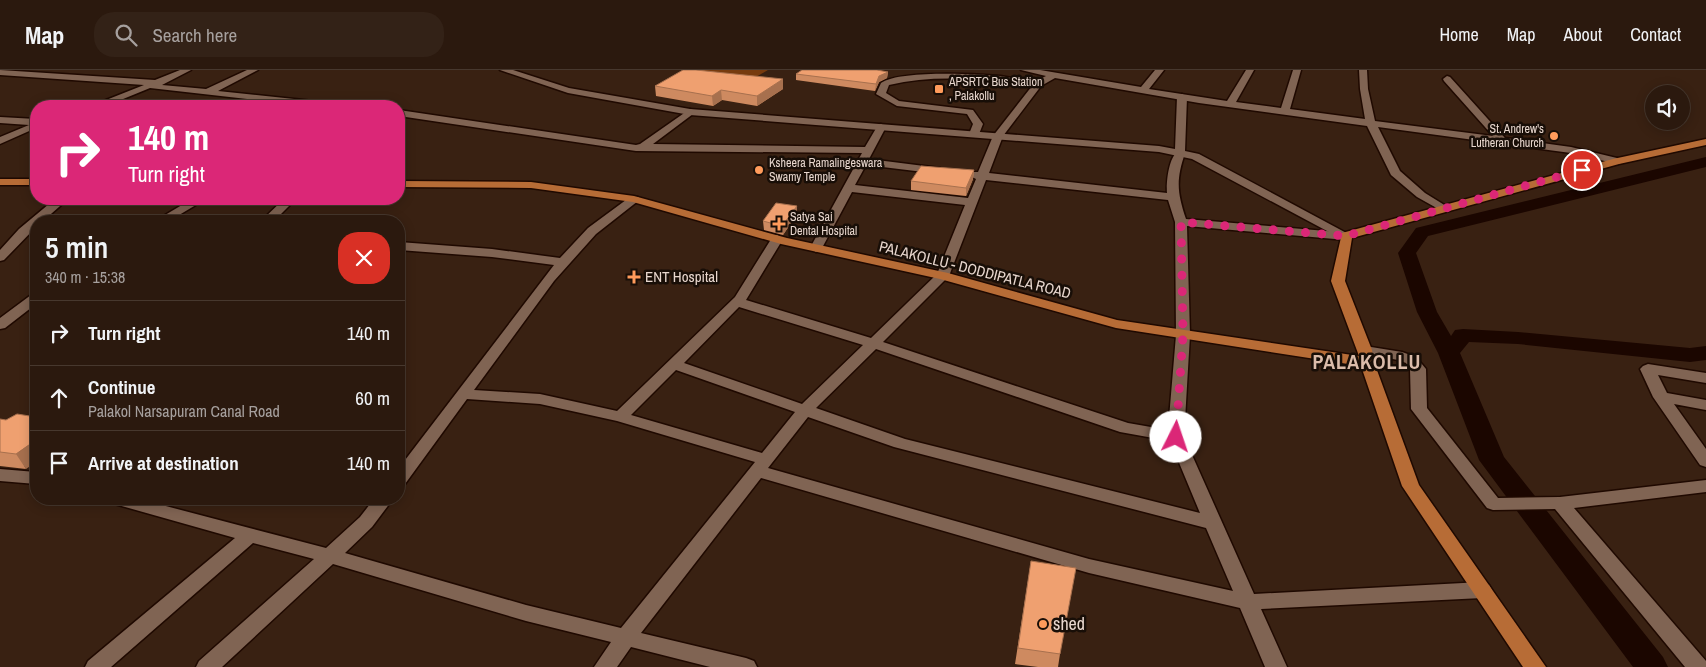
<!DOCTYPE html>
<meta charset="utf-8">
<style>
body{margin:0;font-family:"Archivo Narrow",sans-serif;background:#332217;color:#f1f3f6;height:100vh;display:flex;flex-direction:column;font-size:19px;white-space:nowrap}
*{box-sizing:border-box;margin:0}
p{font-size:16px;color:#a6a09e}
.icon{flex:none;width:28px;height:28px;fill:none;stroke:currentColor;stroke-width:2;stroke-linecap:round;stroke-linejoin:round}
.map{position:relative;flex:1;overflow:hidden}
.side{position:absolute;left:30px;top:145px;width:375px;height:290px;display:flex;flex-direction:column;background:#2b190e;border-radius:20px;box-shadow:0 2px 12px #0003,0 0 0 1px #47382e}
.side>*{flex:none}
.guide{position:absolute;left:30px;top:30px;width:375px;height:105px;border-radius:20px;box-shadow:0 2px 12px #0003,0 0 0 1px #47382e;background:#db2777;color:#fff;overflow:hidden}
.controls{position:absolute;left:1645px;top:15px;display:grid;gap:10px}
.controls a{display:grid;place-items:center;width:45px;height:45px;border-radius:50%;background:#2b190e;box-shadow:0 2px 12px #0003,0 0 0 1px #47382e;font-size:25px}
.pin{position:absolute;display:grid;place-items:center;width:42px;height:42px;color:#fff;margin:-21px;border:2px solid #fff;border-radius:50%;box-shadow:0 1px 5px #0007}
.me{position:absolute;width:55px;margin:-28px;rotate:4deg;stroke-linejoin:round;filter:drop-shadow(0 0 4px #0008)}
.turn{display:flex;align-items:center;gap:18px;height:105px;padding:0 15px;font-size:22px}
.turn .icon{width:65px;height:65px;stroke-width:2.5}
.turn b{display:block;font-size:35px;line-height:42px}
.round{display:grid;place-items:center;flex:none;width:52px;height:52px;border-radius:20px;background:#332217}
.headline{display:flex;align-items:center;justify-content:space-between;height:85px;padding:0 15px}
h1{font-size:30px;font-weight:600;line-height:38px}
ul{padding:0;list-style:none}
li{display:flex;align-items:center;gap:15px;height:65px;padding:0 15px;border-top:1px solid #47382e}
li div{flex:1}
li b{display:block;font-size:19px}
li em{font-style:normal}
header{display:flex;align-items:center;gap:30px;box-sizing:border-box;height:70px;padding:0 25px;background:#2b190e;border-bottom:1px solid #47382e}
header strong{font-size:24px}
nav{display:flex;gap:28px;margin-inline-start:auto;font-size:18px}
.search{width:350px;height:45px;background:#332217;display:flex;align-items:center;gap:12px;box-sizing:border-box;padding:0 18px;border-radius:20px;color:#a6a09e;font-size:19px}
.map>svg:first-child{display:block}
</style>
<header>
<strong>Map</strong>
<div class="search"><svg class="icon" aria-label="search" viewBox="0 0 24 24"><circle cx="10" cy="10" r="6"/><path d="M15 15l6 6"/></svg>Search here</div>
<nav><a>Home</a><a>Map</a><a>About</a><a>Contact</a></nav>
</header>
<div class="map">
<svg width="1706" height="597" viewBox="0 0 1706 597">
<rect width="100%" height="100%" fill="#392112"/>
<!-- green -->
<path fill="#773b0e" d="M693 0H768L751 10Z"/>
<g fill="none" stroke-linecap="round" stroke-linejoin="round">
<!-- canal -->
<path fill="#1b0600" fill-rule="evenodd" d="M1706 87V97L1428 166 1416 183 1437 242 1451 266 1455 260 1463 259 1518 262 1690 278 1706 276V290L1690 292 1518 274 1469 272 1460 283 1504 387 1663 587 1668 597H1633L1479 390 1438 283 1417 242 1398 183 1416 158Z"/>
<!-- street casing -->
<g stroke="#1f0900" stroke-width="3">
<path id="street" d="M0 0 155 10 180 0H191L162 15 206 19 247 0H258L218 21 332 33 337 36H309L150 18 106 36H95L96 34 144 15 0 5Z
M1021 0H1040L1141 17 1155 0H1164L1149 19 1227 31 1246 0H1254L1236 32 1281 38 1293 0H1301L1290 39 1365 49 1360 19 1359 0H1367L1368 19 1375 51 1493 66 1444 11 1443 9 1447 6 1450 7 1505 68 1571 77 1621 89 1622 91 1621 93 1617 94 1571 83 1378 57 1400 101 1425 123 1446 136 1448 138 1446 140 1442 141 1417 127 1391 105 1367 56 1199 33 1055 8 1041 16 1003 66 989 103 1167 123C1166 112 1169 84 1180 80L1185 83C1176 110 1177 122 1186 149L1350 163 1352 166 1346 170 1187 156 1190 265 1184 367 1254 524 1482 512 1489 515 1492 520 1489 525 1482 528 1261 539 1287 597H1265L1240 538 1089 503 761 408 641 563 746 588 754 591 757 597H710L631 577 617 597H594L611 572 526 551 333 494 222 597H196L199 591 314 489 253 473 111 597H85L88 591 235 468 111 433 108 429H139L326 478 360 447 374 429H393L372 457 345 483 526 535 621 558 755 392 617 351 540 334 467 329 405 414 399 416V398L554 195 492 187 399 180V172L492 179 560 188 588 158 630 127H638L640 129 638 131 596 164 554 211 474 320 540 324 617 341 735 227 773 166 777 165 783 169 746 230 871 268 937 204 965 135 852 122 822 178 816 182 810 178 862 83 636 81 399 46V40L636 75 640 74 690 39 693 40V44L653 74 865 77 878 55 881 54 886 57 869 89 940 98 945 101 940 104 866 95 855 115 968 128 976 109 968 105 973 102H978L993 66 1032 16C984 9 936 4 889 15L886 23 899 31 973 40 983 54 979 64 974 67 969 64 973 54 967 44 897 36 876 24 881 13C900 0 975 4 1000 6 1016 8 1032 14 1046 6ZM986 110 1168 130 1175 152 1176 265 1168 360 1128 353 883 272 949 206ZM739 237 863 275 802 334 684 293ZM876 279 1120 362 1170 371 1200 443 905 369 816 338ZM676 300 795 342 762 383 631 345ZM808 347 894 377 1206 458 1233 521 1089 489 768 398Z
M0 47 36 49V58L0 74V67L29 55 0 53Z
M55 129H68L43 151H36V157L4 190 0 191V180L19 159Z
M192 129H206L169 151H155Z
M284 129H296L274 151H261Z
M36 224V234L5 258 0 259V248L31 225Z
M1365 276 1402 282 1416 287 1426 299 1427 338 1498 428 1560 427 1706 410V422L1574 438 1706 591V597H1685L1555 439 1493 440 1487 438 1411 339 1410 299 1406 293 1398 290 1360 283 1358 280 1360 277Z
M1648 294 1706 303V313L1658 305 1667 323 1706 330V340L1674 334 1706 379V397L1700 395 1653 327 1640 299 1643 296Z
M0 399 36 402V414L0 411Z"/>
</g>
<!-- secondary casing -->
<g stroke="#1f0900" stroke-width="3">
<path id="secondary" d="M500 0H513L569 18 690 39 1159 76 1175 79 1177 27 1182 24 1187 27 1185 81 1199 84 1352 166 1350 169H1342L1192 89 1159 82 690 45 568 23Z"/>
</g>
<!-- primary casing -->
<g stroke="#1f0900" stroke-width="3">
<path id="primary" d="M1706 69V75L1619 94 1352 168 1345 211 1372 280 1374 292 1419 415 1546 597H1523L1402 416 1361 296 1116 258 940 209 781 174 633 132 531 118 399 117V111L531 112 634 126 787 168 948 203 1117 250 1359 286 1331 211 1342 163 1613 89Z
M0 109H36V115H0Z"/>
</g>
<!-- street -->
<use href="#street" fill="#806453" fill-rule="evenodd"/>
<!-- secondary -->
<use href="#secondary" fill="#806453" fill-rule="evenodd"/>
<!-- primary -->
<use href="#primary" fill="#b76c36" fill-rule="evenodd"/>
</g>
<!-- wall -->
<path fill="#ce8a60" d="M888 2 887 8 879 12 875 21 796 10V4Z
M783 9V19L757 36 722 30 713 36 656 26 655 16Z
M974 100 973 109 966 126 911 120V111Z
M797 136V144L783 165 764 160 763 151Z
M0 349 26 399 0 396Z
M1031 491 1060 584 1058 597H1038L1015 594Z"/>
<!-- shaded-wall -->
<path fill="#a7704e" d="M888 2 887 8 879 12 875 21 876 14 879 6Z
M783 9V19L757 36V26Z
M721 20 722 30 713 36 712 26Z
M974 100 973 109 966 126V118Z
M797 136V144L783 165 782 156Z
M36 370V392L26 399 16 384Z"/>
<!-- building -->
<path fill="#efa070" stroke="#a7704e" d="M683 0H696L783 9 757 26 721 20 712 26 655 16Z
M802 0H877L888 2 879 6 876 14 796 4Z
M921 96 974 100 966 118 911 111Z
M776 133 797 136 782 156 763 151Z
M17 344 36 347V370L16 384 0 382V349L6 350Z
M1031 491 1076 498 1060 584 1018 578Z"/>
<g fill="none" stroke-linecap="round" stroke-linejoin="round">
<!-- route -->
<path stroke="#db2777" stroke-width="9" stroke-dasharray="0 16.2" d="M1176 367 1183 265 1181 152 1346 166 1582 100"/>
</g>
<!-- markers -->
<g fill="#ff9b5b" stroke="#180e07" stroke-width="2">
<rect x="934" y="14" width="10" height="10" rx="2.5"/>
<circle cx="1554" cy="66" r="5"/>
<circle cx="759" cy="100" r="5"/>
<path d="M776.5 146.5h5v5h5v5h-5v5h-5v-5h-5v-5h5z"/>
<path d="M631.5 199.5h5v5h5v5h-5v5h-5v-5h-5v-5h5z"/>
<circle cx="1043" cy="554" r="5"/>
</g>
<g text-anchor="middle" stroke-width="5" stroke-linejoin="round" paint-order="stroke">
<!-- far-poi labels -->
<g font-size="12" fill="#e8d7ce" stroke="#180e07" text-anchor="start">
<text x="949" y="16">APSRTC Bus Station<tspan x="949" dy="14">, Palakollu</tspan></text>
<text x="1544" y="63" text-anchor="end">St. Andrew's<tspan x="1544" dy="14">Lutheran Church</tspan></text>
<text x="769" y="97">Ksheera Ramalingeswara<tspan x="769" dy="14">Swamy Temple</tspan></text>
<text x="790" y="151">Satya Sai<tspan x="790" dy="14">Dental Hospital</tspan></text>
</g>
<!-- street labels -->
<g font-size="15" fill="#e8d7ce" stroke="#180e07">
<text transform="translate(975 200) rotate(14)" y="5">PALAKOLLU - DODDIPATLA ROAD</text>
</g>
<!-- poi labels -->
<g font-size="15" fill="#e8d7ce" stroke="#180e07" text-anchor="start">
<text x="645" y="212">ENT Hospital</text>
</g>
<!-- near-poi labels -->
<g font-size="18" fill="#e8d7ce" stroke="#180e07" text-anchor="start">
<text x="1053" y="560">shed</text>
</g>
<!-- district labels -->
<g font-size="20" font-weight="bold" letter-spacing="1" fill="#dbbcaa" stroke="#180e07">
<text x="1367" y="299">PALAKOLLU</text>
</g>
</g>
</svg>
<div class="controls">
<a><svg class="icon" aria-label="sound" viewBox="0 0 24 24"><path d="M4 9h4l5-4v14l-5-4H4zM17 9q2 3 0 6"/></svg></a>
</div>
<div class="pin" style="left:1582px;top:100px;background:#d93025"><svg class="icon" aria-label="arrive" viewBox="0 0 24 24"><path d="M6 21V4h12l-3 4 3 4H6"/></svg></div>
<svg class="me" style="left:1176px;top:367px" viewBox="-20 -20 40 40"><circle r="19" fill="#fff"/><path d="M0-13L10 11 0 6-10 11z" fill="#db2777"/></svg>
<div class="guide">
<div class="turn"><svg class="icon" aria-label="right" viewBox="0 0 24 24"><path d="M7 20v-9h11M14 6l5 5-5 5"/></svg><div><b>140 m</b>Turn right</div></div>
</div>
<section class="side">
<div class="headline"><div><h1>5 min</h1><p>340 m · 15:38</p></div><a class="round" style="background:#d93025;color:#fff"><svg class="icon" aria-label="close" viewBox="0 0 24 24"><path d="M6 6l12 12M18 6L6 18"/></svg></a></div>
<ul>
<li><svg class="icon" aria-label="right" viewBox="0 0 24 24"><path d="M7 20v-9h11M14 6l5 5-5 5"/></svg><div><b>Turn right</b></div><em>140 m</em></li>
<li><svg class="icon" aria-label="ahead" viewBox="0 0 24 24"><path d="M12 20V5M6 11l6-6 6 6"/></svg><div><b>Continue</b><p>Palakol Narsapuram Canal Road</p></div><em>60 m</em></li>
<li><svg class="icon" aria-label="arrive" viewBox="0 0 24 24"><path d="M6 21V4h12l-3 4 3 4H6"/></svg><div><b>Arrive at destination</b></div><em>140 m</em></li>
</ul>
</section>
</div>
